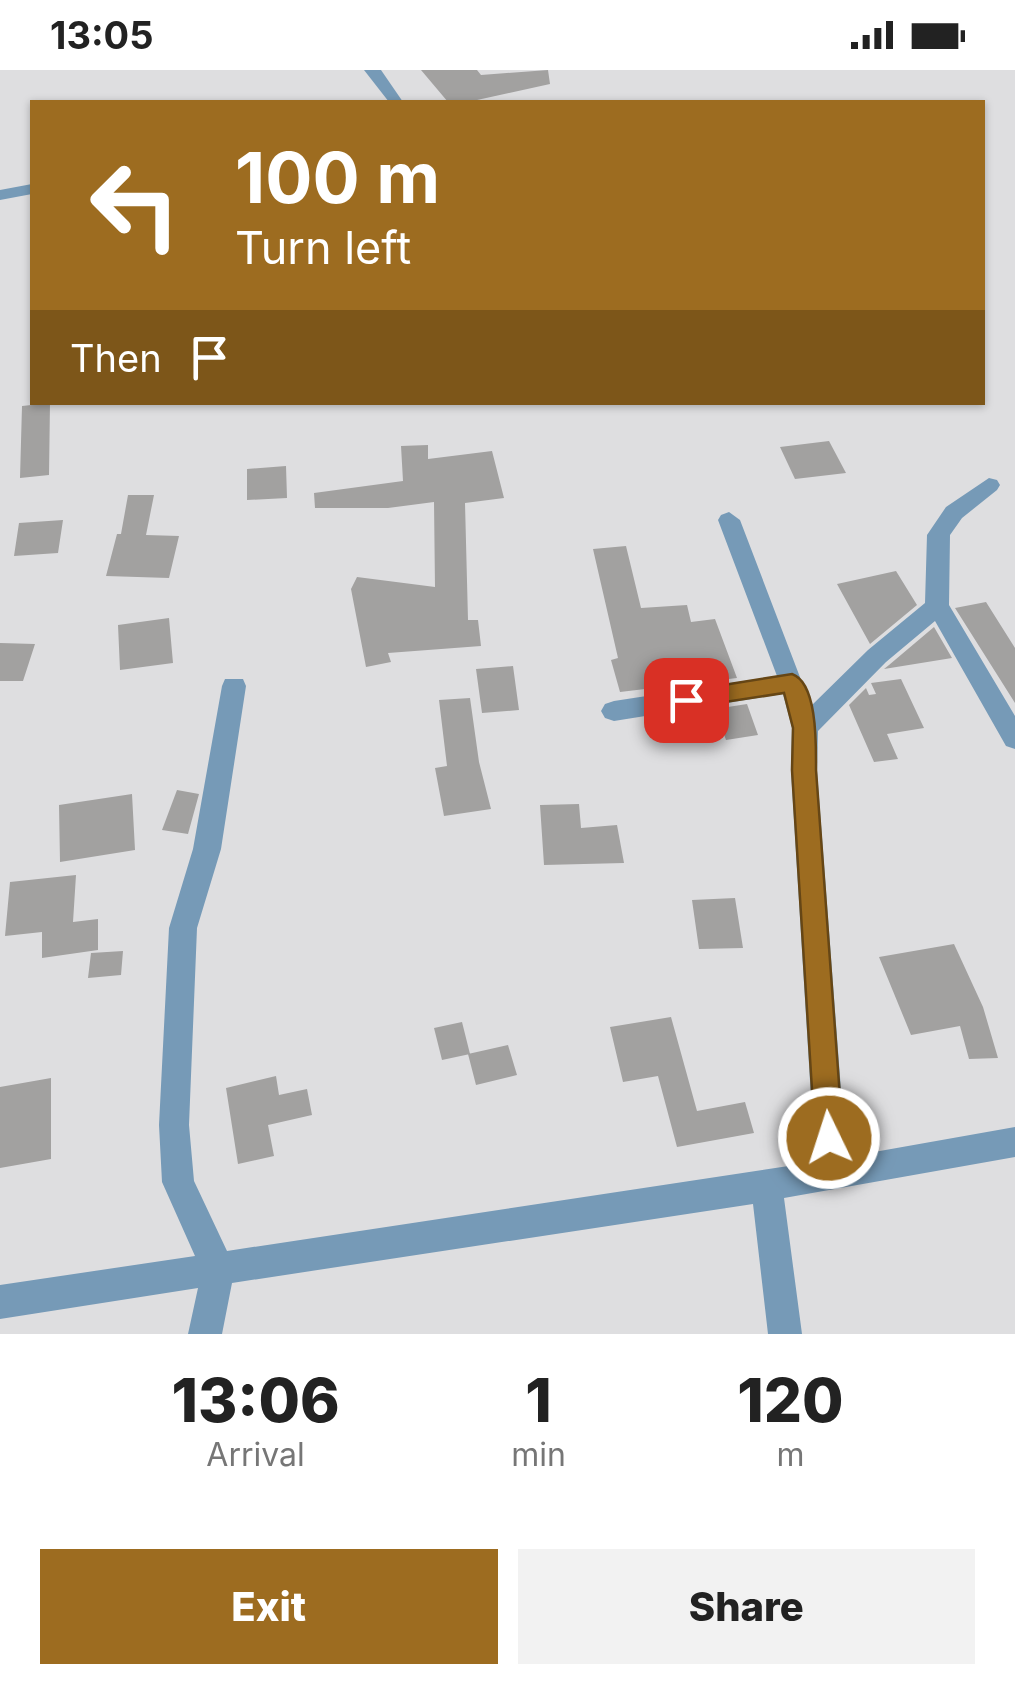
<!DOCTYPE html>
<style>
body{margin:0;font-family:Inter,sans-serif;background:#f2f2f2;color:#222;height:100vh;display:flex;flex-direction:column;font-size:38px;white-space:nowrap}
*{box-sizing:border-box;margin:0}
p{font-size:32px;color:#767676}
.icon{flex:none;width:55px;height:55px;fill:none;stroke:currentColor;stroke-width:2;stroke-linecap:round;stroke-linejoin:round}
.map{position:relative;height:1264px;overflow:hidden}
.panel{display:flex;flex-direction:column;background:#fff;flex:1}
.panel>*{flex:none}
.guide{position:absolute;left:30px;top:30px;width:955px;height:305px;border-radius:0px;box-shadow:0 2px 8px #0004;background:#9d6c20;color:#fff;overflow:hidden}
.pin{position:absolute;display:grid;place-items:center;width:85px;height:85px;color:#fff;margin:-42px;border-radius:20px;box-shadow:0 5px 15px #0006}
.me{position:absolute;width:110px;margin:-55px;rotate:356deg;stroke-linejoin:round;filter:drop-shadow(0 0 8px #0008)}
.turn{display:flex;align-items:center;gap:35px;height:210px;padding:0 40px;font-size:45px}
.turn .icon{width:130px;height:130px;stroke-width:2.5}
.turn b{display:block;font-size:70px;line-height:85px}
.then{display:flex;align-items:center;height:95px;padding:0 40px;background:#0003;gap:20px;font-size:38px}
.eta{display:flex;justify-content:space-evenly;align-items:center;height:170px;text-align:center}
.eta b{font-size:60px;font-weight:800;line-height:70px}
.button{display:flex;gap:20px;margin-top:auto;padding:20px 40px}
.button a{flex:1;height:115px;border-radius:0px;background:#9d6c20;color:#fff;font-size:40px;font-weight:800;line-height:115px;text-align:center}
.button a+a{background:#f2f2f2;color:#222}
.status{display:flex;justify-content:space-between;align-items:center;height:70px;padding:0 50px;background:#fff;direction:ltr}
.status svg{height:28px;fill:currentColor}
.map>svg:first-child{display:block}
</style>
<div class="status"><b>13:05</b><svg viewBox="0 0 49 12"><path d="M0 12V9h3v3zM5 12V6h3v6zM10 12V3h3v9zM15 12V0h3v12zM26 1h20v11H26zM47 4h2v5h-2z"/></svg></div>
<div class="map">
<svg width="1015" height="1264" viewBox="0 0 1015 1264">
<rect width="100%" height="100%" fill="#dedee0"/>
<!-- building -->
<path fill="#a2a1a0" d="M421 0H477L481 5 548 0 550 14 468 32H448Z
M50 333 49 405 20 408 22 336Z
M829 371 846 403 795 409 780 377Z
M428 375V389L492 381 504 428 465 433 468 550H478L481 576 388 583 391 592 366 597 351 519 357 507 435 517 434 432 388 438H315L314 423 403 411 401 376Z
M286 396 287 428 247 430V399Z
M128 425H154L146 465 179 466 169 508 106 506 117 464H121Z
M63 450 58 483 14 486 19 453Z
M626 476 641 538 687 535 691 552 715 549 737 608 620 622 611 590 618 588 593 479Z
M896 501 917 535 870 574 837 514Z
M986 532 1015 578V633L955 538Z
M169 548 173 593 120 600 118 555Z
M934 557 952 588 884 599 889 595Z
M0 573 35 574 23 611H0Z
M513 596 519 640 482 643 476 599Z
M901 609 924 658 887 664 898 689 874 692 849 635 866 618 869 625 876 624 871 613Z
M470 628 479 692 491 739 444 746 435 698 447 696 439 630Z
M747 634 758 665 726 670 715 639Z
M177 720 199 724 188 764 162 760Z
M132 724 135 780 60 792 59 735Z
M579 734 581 758 617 755 624 793 544 795 540 735Z
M76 805 73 852 98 849V880L42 888V862L5 866 10 812Z
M735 828 743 878 699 879 692 830Z
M954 874 983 937 998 988 969 989 960 956 911 965 879 887Z
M123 881 121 905 88 908 91 883Z
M671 947 697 1041 745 1032 754 1063 677 1077 658 1006 623 1012 610 957Z
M462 952 470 984 442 990 434 958Z
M508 975 517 1005 476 1015 468 984Z
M276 1006 279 1025 307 1019 312 1045 268 1055 274 1086 238 1094 226 1018Z
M51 1008V1089L0 1098V1017Z"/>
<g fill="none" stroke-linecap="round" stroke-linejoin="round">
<!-- street -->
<path fill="#769ab7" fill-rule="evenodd" d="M364 0H381L403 32H389Z
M32 114V124L0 130V120Z
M989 408 997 410 1000 415 997 420 962 448 950 465 949 535 1015 646V679L1006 676 935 551 886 592 818 661 817 701 846 1087 1015 1057V1087L784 1128 802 1264H768L753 1134 232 1213 222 1264H188L198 1218 0 1249V1215L195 1186 162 1112 159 1055 169 858 193 779 222 616 225 609H243L246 616 221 779 197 858 189 1055 194 1111 227 1181 815 1092 791 701 792 658 783 624 614 651 605 648 601 641 605 634 614 631 777 606 718 450 721 445 729 442 740 450 811 636 868 580 925 533 927 465 946 437Z"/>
</g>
<!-- route -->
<path fill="#9d6c20" stroke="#664615" stroke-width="2.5" d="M792 604C818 613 816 677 816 700L843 1068 839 1078 829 1082 819 1078 815 1068 792 700 793 658 784 623 686 638 674 630 686 621Z"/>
</svg>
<div class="pin" style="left:686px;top:630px;background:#d93025"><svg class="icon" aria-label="arrive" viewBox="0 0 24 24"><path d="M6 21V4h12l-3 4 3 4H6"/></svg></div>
<svg class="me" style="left:829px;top:1068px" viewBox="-20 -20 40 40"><circle r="17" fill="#9d6c20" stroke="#fff" stroke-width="3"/><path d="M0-11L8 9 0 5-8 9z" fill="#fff"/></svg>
<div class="guide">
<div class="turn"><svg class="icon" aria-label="left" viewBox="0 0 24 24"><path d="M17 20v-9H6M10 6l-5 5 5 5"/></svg><div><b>100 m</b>Turn left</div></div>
<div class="then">Then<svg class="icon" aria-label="arrive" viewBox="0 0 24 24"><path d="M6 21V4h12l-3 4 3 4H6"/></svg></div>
</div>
</div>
<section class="panel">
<div class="eta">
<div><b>13:06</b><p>Arrival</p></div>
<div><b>1</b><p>min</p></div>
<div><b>120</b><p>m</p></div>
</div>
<div class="button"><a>Exit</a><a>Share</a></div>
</section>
